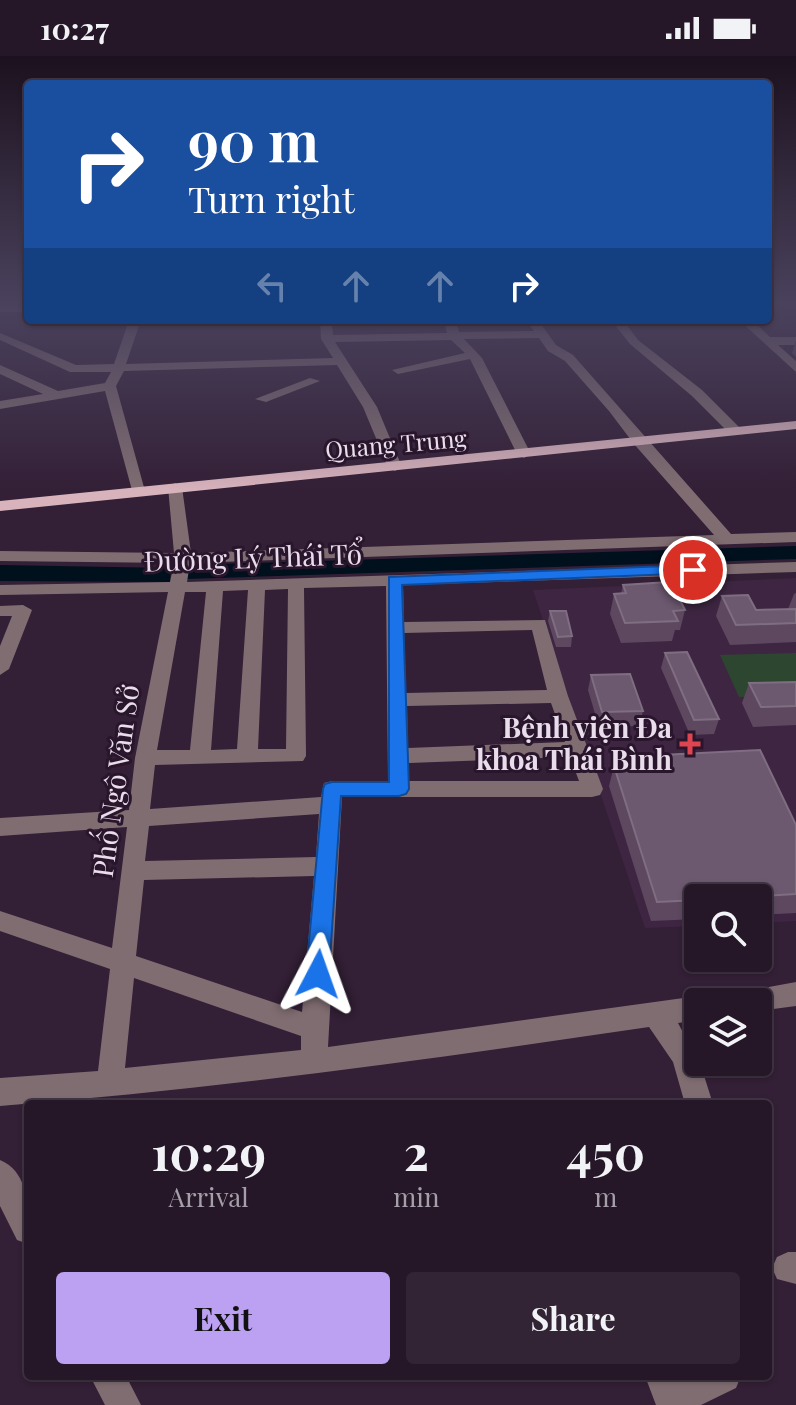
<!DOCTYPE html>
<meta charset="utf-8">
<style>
body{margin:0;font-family:"Playfair Display",serif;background:#322434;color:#f1f3f6;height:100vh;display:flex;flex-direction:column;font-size:30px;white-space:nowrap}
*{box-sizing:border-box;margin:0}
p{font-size:26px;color:#a49fa8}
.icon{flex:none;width:44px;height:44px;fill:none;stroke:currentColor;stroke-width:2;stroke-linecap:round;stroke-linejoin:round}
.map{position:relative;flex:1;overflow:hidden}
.drawer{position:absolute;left:24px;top:1044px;width:748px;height:280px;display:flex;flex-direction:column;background:#261728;border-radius:8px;box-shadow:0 2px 6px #0004,0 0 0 2px #423645}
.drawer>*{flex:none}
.guide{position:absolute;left:24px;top:24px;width:748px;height:244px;border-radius:8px;box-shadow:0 2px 6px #0004,0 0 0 2px #423645;background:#1a4fa0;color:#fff;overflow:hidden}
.fabs{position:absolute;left:684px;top:828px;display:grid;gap:16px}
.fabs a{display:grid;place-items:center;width:88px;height:88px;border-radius:8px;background:#261728;box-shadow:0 2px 6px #0004,0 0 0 2px #423645;font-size:40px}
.pin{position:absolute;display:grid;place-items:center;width:68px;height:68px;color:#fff;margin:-34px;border:4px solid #fff;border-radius:50%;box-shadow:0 2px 8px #0007}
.me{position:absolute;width:88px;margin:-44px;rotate:4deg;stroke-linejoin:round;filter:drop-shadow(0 0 6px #0008)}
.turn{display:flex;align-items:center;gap:28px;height:168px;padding:0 32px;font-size:36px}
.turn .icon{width:104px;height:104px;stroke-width:2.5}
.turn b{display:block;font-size:56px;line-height:68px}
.lanes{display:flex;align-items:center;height:76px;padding:0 32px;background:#0003;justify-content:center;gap:40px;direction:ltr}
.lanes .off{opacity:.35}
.eta{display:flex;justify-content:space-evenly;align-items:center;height:136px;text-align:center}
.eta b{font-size:48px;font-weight:700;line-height:56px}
.primary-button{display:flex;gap:16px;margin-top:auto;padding:16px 32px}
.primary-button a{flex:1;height:92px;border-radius:8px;background:#bca0f2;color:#111;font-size:32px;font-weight:700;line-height:92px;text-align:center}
.primary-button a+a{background:#322434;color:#f1f3f6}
.status{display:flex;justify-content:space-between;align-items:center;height:56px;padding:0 40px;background:#261728;direction:ltr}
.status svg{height:22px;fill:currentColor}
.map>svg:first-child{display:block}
</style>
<div class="status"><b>10:27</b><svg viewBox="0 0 49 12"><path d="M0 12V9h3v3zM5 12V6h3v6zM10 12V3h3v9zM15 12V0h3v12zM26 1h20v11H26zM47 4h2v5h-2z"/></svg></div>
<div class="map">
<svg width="796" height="1349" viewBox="0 0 796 1349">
<rect width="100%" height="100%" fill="#331f36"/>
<!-- built -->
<path fill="#3e2642" d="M796 522V865L758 867V842H698V870L645 872 533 534Z"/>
<!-- green -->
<path fill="#2d462f" d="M796 597V639L739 641 720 599Z"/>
<!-- water -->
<path fill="#00101d" d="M796 490V503L186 523V509Z
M0 509 171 512 170 526 0 525Z"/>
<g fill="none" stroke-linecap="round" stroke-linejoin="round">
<!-- minor -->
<path fill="#806d72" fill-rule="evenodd" d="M0 250H28V256H0Z
M129 264H141L126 308 333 302 321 283 320 264H395L389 267 332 268 333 279 447 277 444 264H456L459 276 534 275 526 264H538L556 289 573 299 731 478 796 476V486L190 507 187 526 796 506V516L403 529 404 566 545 564 568 640 603 733 600 739 592 741H342L328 991 698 940 708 946H698V964L678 967 701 1010 713 1048H685L673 1006 649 971C432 1003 217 1033 0 1050V1022L98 1015 110 913 0 875V855L112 892 127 771 0 780V762L129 754 135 702 168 536 0 539V529L170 526 174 507 0 505V495L174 497 168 431 175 427 182 431 191 497 714 479 634 388 609 355 565 305 548 295 539 282 464 283 482 302 531 398 524 402 517 398 470 303 398 318 392 314 465 297 451 284 335 286 377 351 402 411 395 415 388 411 363 351 337 309 124 315 116 330 145 435 138 439 133 438 105 335 0 353V345L43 338 0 318V309L58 335 105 327 111 316H70L0 284V277L76 309 114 308ZM386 530 388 725H332L324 727 321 741 150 753 155 709 303 705 306 700 304 532ZM288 533 286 693H258L265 534ZM248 534 237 693 211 694 223 535ZM185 536H206L190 694H157ZM532 574 547 634 406 637 404 577ZM551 647 565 686 408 692 407 650ZM570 701 579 725H409V707ZM319 758 316 801 145 805 149 770ZM314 820 302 956 136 900 144 824ZM134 922 301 980V994L125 1012Z
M611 264H623L638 284 702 334 740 372V378H730L692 340 630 288Z
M739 264H752L770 281H796V289H778L796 305V316Z
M310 322 320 325 266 346 255 343Z
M23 549 32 554 9 613 0 619V590L12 560H0V550Z
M796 926V950L758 955V946H727L731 938Z
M0 1104C32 1117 28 1160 28 1188L17 1184 0 1150Z
M788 1196H796V1228L777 1223 772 1212 777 1201Z
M90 1320H126L141 1349H105Z
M645 1320H679L680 1323 687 1320H741L736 1332 701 1349H656Z"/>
<!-- major -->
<path fill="#d8b3bc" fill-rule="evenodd" d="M796 365V373L0 455V445Z"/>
</g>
<!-- wall -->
<path fill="#5d4860" d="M796 284V301L792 297Z
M623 529 685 554 680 574H675L672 585 621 587 610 558 614 538H621Z
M796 537V586L730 589 716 560 722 540 756 554 788 553 794 538Z
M550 555 572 580 571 591H556L548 565Z
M665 597 719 663 714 678 690 679 661 612Z
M591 619 643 655 639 670 599 671 588 634Z
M796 626V669L753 671 742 647 749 627Z
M662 699 796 769V857L758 859V842H698V863L651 865 609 730 614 710 660 708Z"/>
<!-- building -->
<path fill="#6c586f" stroke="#7f6d82" stroke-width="2" d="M668 526 670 532H674L685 554 673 555 678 565 625 567 614 538 626 537 623 529Z
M748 539 756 554 796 553V567L736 569 722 540Z
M550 555H566L572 580 558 581Z
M687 596 719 663 694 664 665 597Z
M630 618 643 655 602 656 591 619Z
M796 626V650L761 651 749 627Z
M760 694 796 769V838L726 842H698V844L657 846 614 710 665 707 662 699Z"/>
<!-- sky -->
<linearGradient id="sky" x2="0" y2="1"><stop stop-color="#1c111e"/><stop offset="0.57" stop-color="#4a425d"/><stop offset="1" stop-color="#4a425d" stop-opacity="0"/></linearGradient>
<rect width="796" height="436" fill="url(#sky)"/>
<!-- route -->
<path fill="#1a73e8" stroke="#114b97" stroke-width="2" d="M693 509 698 511V517L402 529 409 733 406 738 399 740H341L329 918 326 925 318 928 309 925 306 918 323 733 325 728 332 726H389V521Z"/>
<!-- markers -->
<path fill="#e0444e" stroke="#29162c" stroke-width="3" d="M686 676h8v8h8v8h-8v8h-8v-8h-8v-8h8z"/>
<g text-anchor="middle" stroke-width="6" stroke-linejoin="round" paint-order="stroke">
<!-- far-street labels -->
<g font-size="24" fill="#e9ddec" stroke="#29162c">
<text transform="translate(396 389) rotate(-5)" y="8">Quang Trung</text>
</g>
<!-- street labels -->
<g font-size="28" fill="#e9ddec" stroke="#29162c">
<text transform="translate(253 502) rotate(-2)" y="10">Đường Lý Thái Tổ</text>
<text transform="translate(116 725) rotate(-82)" y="10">Phố Ngô Văn Sở</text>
</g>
<!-- poi labels -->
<g font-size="28" font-weight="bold" fill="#e9ddec" stroke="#29162c" text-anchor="end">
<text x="672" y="682">Bệnh viện Đa<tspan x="672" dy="32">khoa Thái Bình</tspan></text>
</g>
</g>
</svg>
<div class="fabs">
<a><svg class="icon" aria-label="search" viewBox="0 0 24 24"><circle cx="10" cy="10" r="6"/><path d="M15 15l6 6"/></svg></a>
<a><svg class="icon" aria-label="layers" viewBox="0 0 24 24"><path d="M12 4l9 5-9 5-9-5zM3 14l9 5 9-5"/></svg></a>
</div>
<div class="pin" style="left:693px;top:514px;background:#d93025"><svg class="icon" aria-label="arrive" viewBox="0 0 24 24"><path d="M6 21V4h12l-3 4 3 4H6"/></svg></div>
<svg class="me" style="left:318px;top:918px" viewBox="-20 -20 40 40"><path d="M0-17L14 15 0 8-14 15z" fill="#1a73e8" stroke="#fff" stroke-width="4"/></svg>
<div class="guide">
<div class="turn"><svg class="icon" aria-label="right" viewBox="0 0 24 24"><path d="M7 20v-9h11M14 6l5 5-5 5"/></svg><div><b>90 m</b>Turn right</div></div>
<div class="lanes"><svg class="icon off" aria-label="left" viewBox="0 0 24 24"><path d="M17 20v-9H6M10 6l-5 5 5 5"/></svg><svg class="icon off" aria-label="ahead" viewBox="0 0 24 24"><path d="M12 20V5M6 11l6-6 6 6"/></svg><svg class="icon off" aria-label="ahead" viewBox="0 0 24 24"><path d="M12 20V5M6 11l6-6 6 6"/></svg><svg class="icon" aria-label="right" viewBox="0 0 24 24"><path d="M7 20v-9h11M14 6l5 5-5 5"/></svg></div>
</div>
<section class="drawer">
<div class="eta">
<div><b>10:29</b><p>Arrival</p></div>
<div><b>2</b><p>min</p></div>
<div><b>450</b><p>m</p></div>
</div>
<div class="primary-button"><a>Exit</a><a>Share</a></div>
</section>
</div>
